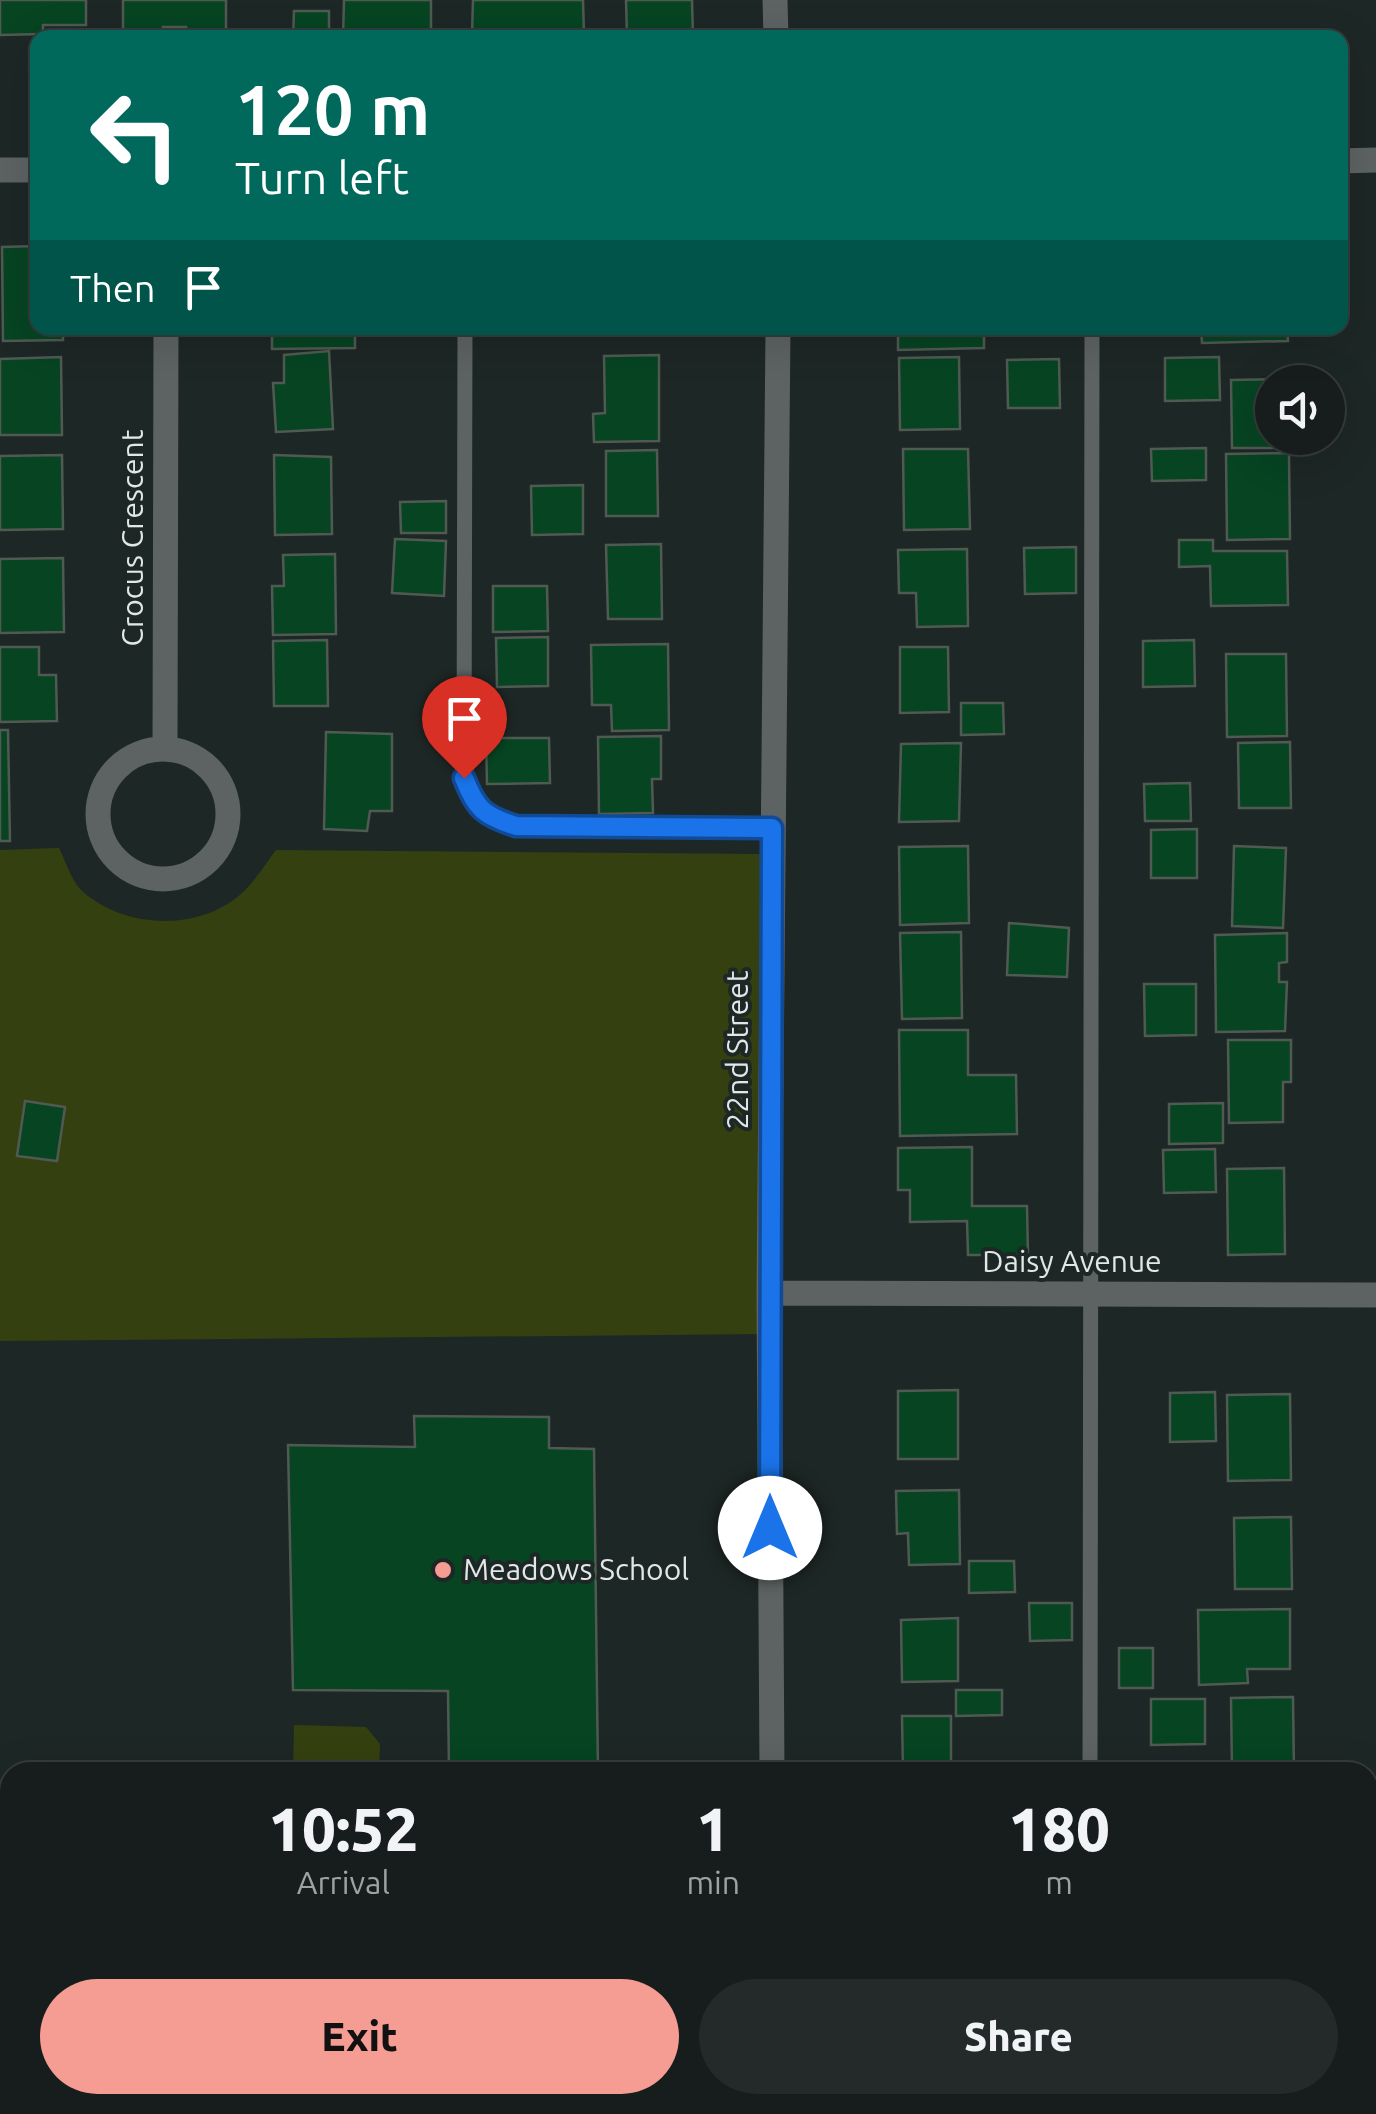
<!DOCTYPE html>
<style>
body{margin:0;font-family:Ubuntu,sans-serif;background:#232a29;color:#f1f3f6;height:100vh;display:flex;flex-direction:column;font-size:38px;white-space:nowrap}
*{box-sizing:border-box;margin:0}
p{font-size:32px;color:#9ea2a3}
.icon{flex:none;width:55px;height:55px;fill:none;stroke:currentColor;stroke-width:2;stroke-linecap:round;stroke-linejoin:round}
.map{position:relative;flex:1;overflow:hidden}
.panel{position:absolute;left:0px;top:1762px;width:1378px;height:352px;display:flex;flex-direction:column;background:#161d1c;border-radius:30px 30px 0 0;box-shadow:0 10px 40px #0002,0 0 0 2px #353b3b}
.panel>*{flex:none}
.top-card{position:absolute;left:30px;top:30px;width:1318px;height:305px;border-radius:20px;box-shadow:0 10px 40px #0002,0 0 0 2px #353b3b;background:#00695c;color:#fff;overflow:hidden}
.controls{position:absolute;left:1255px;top:365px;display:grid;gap:20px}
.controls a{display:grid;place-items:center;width:90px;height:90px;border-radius:50%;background:#161d1c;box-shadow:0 10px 40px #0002,0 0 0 2px #353b3b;font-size:50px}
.pin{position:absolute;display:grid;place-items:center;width:85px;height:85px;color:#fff;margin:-102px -42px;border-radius:50% 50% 50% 0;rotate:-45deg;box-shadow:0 0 10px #0007}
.pin .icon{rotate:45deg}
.me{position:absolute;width:110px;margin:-55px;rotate:0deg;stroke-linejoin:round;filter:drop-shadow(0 0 8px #0008)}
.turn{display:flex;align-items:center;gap:35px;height:210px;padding:0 40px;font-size:45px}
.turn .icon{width:130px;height:130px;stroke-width:2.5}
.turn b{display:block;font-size:70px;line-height:85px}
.then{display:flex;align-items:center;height:95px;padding:0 40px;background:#0003;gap:20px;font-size:38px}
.eta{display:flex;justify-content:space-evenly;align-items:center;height:170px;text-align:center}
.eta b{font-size:60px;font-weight:800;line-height:70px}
.action{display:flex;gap:20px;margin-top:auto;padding:20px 40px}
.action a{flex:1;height:115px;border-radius:60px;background:#f59c93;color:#111;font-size:40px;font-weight:800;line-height:115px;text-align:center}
.action a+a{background:#232a29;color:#f1f3f6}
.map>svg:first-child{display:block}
</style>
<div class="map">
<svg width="1376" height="2114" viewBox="0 0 1376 2114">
<rect width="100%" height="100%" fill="#1d2725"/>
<!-- green -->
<path fill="#354011" d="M59 848C65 860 71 879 80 889 124 931 206 933 248 887 258 876 267 862 276 850L770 854V1334L0 1341V850Z
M294 1725 366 1727 380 1744 379 1772H293Z
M190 2105H280V2113L193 2114Z"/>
<!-- building -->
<path fill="#064422" stroke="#505952" stroke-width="2.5" d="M0 0H86V25H43V34L0 35Z
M123 0H226V37L186 38V27H163V38H123Z
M344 0H431V38H343Z
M473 0H583L584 35 472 34Z
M626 0H692L693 37 627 38Z
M294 11H329V38H293Z
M38 246V328H63V340L3 341 2 247Z
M272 328H355V348L272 349Z
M561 328H673V330Z
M898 328H984V348L898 350Z
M1201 328H1287L1288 341 1202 343Z
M329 351 333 429 276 432 273 383H284V355Z
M659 355V441L594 442 593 414 605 413 604 356Z
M61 357 62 435H0V359Z
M959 357 960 429 900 430 899 358Z
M1219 357 1220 400 1165 401V358Z
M1059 359 1060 408H1008L1007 360Z
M1288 379V382H1272V438H1289V448H1232L1231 380Z
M1206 448V480L1152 481 1151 449Z
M903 449H968L970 529 904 530Z
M657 450 658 516H606V451Z
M1289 453 1290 539 1227 540 1226 454Z
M62 455 63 529 0 530V456Z
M274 455 331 457 332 534 275 535Z
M583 485V534L532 535 531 486Z
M446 501V533H401L400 502Z
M395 539 446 541 444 596 392 593Z
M1179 540H1213V551H1287L1288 605 1211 606 1210 566 1179 567Z
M661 544 662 619H608L606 545Z
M1076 547V593L1025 594 1024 548Z
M967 549 968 626 917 627 916 593H899L898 550Z
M335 554 336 634 273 635 272 586H284L283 555Z
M63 558 64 632 0 633V559Z
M493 586H547L548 631 493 632Z
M548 637V686L497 687 496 638Z
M327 640 328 706H274L273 641Z
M1194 640 1195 686 1143 687V641Z
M668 644 669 730 612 731 611 705H592L591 645Z
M0 647H39V675H56L57 721 0 722Z
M900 647H948L949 712 900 713Z
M1226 654H1286L1287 736 1227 737Z
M961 703H1003L1004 734 961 735Z
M0 730H8L10 841H0Z
M326 732 392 734V811H370L367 831 324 829Z
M661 736V779H652L653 813 599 814 598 737Z
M486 738H549L550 783 487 784Z
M1290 742 1291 808H1239L1238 743Z
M961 743 959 821 899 822 901 744Z
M1190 783 1191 821H1145L1144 784Z
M1197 829V878H1151V830Z
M968 846 969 923 900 925 899 847Z
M1234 846 1286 848 1283 928 1232 926Z
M1009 923 1069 928 1067 977 1007 975Z
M961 932 962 1018 902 1019 900 933Z
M1287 933V962L1279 963V982H1287L1285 1031 1216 1032 1215 935Z
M1144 984H1196V1035L1145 1036Z
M899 1030H968V1075H1016L1017 1134 900 1136Z
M1228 1040H1291V1082H1283V1122L1229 1123Z
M25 1101 65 1107 57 1161 17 1156Z
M1223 1103V1143L1169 1144V1104Z
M972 1147V1206H1027L1028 1255H968L967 1221 910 1222V1190H898V1148Z
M1215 1149 1216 1192 1164 1193 1163 1150Z
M1284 1168 1285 1254 1228 1255 1227 1169Z
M958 1390V1459H898V1391Z
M1215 1392 1216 1441 1170 1442V1393Z
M1290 1394 1291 1480 1228 1481 1227 1395Z
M414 1416 549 1417V1448L594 1449 598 1772H449L448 1691 293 1690 288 1445 415 1447Z
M959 1490 960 1564 909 1565 908 1533 897 1534 896 1491Z
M1291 1517 1292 1589H1235L1234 1518Z
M969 1561H1014L1015 1592 969 1593Z
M1029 1603H1072V1640L1030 1641Z
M1290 1609V1669H1247L1248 1683 1199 1685 1198 1610Z
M958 1618V1681L902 1682 901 1620Z
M1119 1648H1153V1688H1119Z
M956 1690H1002V1715L956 1716Z
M1293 1697 1294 1772H1232L1231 1698Z
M1151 1699H1205V1744L1151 1745Z
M902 1716H951V1772H903Z
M1368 2022 1376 2028V2050L1368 2061Z
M898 2105H958L959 2114H898Z"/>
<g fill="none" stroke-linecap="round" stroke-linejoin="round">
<!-- lane -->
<path stroke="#5d6263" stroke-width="15" d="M465 328 464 778C476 809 484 816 515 825L772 829
M1090 1772 1092 328
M1090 2105V2114"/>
<!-- street -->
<path stroke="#5d6263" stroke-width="25" d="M775 0 776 38
M1340 161 1376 160
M0 170H38
M165 748 166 328
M98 814a65 65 0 1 1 130 0a65 65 0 1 1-130 0Z
M769 1293 1376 1295
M772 1772 769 1293 778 328
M777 2105V2114"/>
</g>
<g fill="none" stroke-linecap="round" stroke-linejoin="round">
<!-- route casing -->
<g stroke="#114b97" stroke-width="25">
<path id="route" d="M464 778C476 809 484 816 516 826L772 828 770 1528"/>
</g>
<!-- route -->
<use href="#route" stroke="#1a73e8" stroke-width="18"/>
</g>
<!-- markers -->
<circle fill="#f59c93" stroke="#1d2725" stroke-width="4" cx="443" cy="1570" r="10"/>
<g text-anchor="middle" stroke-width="8" stroke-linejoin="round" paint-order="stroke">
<!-- street labels -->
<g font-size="30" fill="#e1e7e6" stroke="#1d2725">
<text transform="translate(133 538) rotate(-90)" y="10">Crocus Crescent</text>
<text transform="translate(738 1050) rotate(-90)" y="10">22nd Street</text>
<text x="1072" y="1272">Daisy Avenue</text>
</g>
<!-- poi labels -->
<g font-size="30" fill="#e1e7e6" stroke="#1d2725" text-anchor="start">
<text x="463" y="1580">Meadows School</text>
</g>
</g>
</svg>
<div class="controls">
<a><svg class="icon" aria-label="sound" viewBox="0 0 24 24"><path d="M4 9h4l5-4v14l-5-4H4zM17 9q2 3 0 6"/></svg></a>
</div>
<div class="pin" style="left:464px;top:778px;background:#d93025"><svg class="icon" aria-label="arrive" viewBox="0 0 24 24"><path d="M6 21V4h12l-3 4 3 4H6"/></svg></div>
<svg class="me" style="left:770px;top:1528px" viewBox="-20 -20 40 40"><circle r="19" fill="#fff"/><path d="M0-13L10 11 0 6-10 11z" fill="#1a73e8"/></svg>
<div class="top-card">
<div class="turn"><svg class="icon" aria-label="left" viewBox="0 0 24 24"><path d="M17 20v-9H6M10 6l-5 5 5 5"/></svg><div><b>120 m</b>Turn left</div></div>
<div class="then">Then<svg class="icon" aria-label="arrive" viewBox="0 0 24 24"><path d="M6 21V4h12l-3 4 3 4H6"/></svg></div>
</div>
<section class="panel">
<div class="eta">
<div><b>10:52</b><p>Arrival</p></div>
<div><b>1</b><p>min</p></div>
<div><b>180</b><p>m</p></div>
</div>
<div class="action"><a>Exit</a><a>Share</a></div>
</section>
</div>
